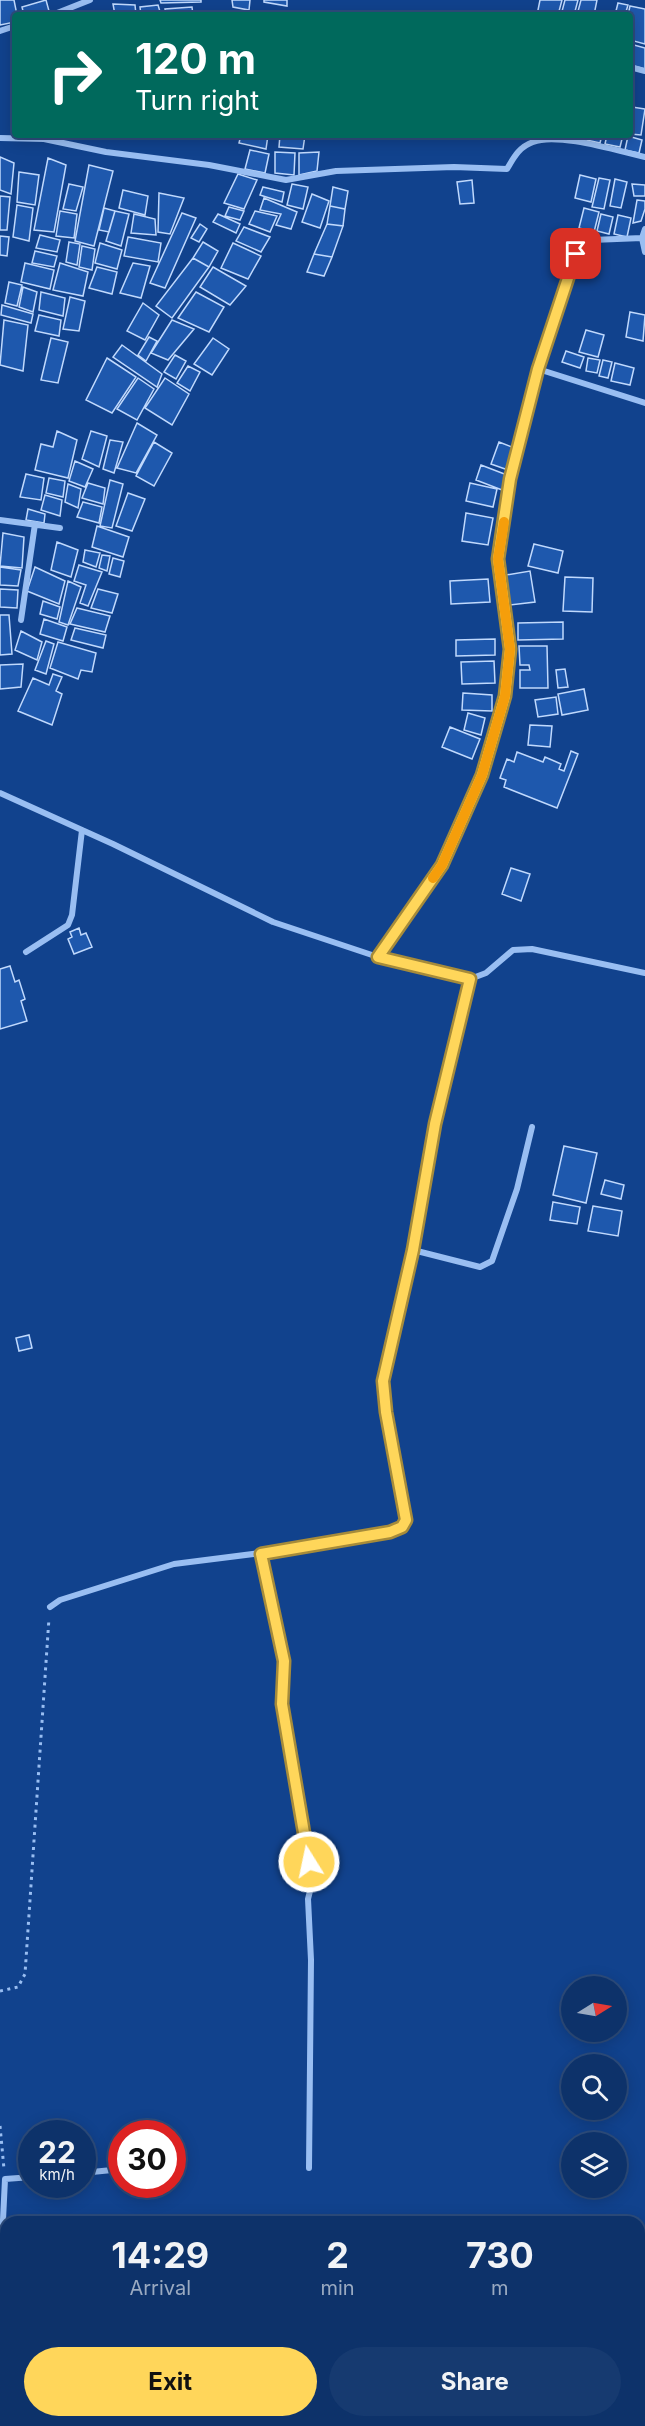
<!DOCTYPE html>
<style>
body{margin:0;font-family:Inter,sans-serif;background:#163a70;color:#f1f3f6;height:100vh;display:flex;flex-direction:column;font-size:22px;white-space:nowrap}
*{box-sizing:border-box;margin:0}
p{font-size:20px;color:#9aaac1}
.icon{flex:none;width:33px;height:33px;fill:none;stroke:currentColor;stroke-width:2;stroke-linecap:round;stroke-linejoin:round}
.map{position:relative;flex:1;overflow:hidden}
.side{position:absolute;left:0px;top:2216px;width:645px;height:212px;display:flex;flex-direction:column;background:#0d326a;border-radius:18px 18px 0 0;box-shadow:0 3px 15px #0003,0 0 0 2px #2d4d7e}
.side>*{flex:none}
.banner{position:absolute;left:12px;top:12px;width:621px;height:126px;border-radius:6px;box-shadow:0 3px 15px #0003,0 0 0 2px #2d4d7e;background:#00695c;color:#fff;overflow:hidden}
.needle{width:39px;rotate:79deg}
.controls{position:absolute;left:561px;top:1976px;display:grid;gap:12px}
.controls a{display:grid;place-items:center;width:66px;height:66px;border-radius:50%;background:#0d326a;box-shadow:0 3px 15px #0003,0 0 0 2px #2d4d7e;font-size:30px}
.speed{position:absolute;left:18px;top:2120px;display:flex;gap:12px;font-size:30px;font-weight:700;text-align:center}
.speed>*{display:grid;place-content:center;width:78px;height:78px;border-radius:50%;background:#0d326a;box-shadow:0 3px 15px #0003,0 0 0 2px #2d4d7e;line-height:1}
.speed small{font-size:15px;font-weight:400}
.speed .limit{border:9px solid #d22;background:#fff;color:#111}
.pin{position:absolute;display:grid;place-items:center;width:51px;height:51px;color:#fff;margin:-26px;border-radius:12px;box-shadow:0 3px 9px #0006}
.me{position:absolute;width:66px;margin:-33px;rotate:350deg;stroke-linejoin:round;filter:drop-shadow(0 0 4px #0008)}
.turn{display:flex;align-items:center;gap:21px;height:126px;padding:0 24px;font-size:27px}
.turn .icon{width:78px;height:78px;stroke-width:2.5}
.turn b{display:block;font-size:42px;line-height:51px}
.eta{display:flex;justify-content:space-evenly;align-items:center;height:102px;text-align:center}
.eta b{font-size:36px;font-weight:700;line-height:42px}
.action{display:flex;gap:12px;margin-top:auto;padding:12px 24px}
.action a{flex:1;height:69px;border-radius:36px;background:#ffd65a;color:#111;font-size:24px;font-weight:700;line-height:69px;text-align:center}
.action a+a{background:#163a70;color:#f1f3f6}
.map>svg:first-child{display:block}
</style>
<div class="map">
<svg width="645" height="2426" viewBox="0 0 645 2426">
<rect width="100%" height="100%" fill="#11428d"/>
<!-- building -->
<path fill="#1e58ad" stroke="#c0d9fd" stroke-width="1.5" d="M0 0H14L17 15H15V22L0 25Z
M46 0 49 11 38 15H24L22 7Z
M160 0H201V2L161 3Z
M232 0H250L249 10 233 7Z
M264 0H287V6L264 2Z
M540 0H562L558 15H537Z
M565 0H578L574 15H561Z
M581 0H597L594 15H577Z
M618 3 628 5 625 15H615Z
M113 4 135 5 136 15H115Z
M158 5 161 15H141L140 7Z
M630 6 645 9V44L630 40V15H628Z
M192 7 193 15H166L165 9Z
M634 45 645 48V69L630 65Z
M632 107 645 109 641 135 630 134Z
M241 135H268L266 149 239 143Z
M280 135H305L303 149 279 147Z
M583 135H602L600 143 582 139Z
M607 135H623L620 147 605 144Z
M628 136 642 140 639 153 625 150Z
M250 150 269 154 265 173 245 169Z
M275 152 295 153 294 175 275 173Z
M319 152 317 171 299 175V153Z
M0 157 14 163 11 194 0 190Z
M48 158 66 165 54 232 34 230Z
M89 165 113 171 94 246 75 241Z
M19 172 39 175 35 205 17 202Z
M238 174 257 180 244 209 224 203Z
M580 175 596 179 591 202 575 198Z
M599 178 610 180 604 209 592 207Z
M615 179 627 182 621 208 610 206Z
M472 180 474 203 460 204 457 182Z
M69 184 83 187 76 211 63 209Z
M292 184 308 187 303 209 287 205Z
M632 184 645 185V196H634Z
M263 187 284 192 282 202 260 195Z
M333 187 348 191 345 209 330 206Z
M123 190 148 196 145 215 119 208Z
M159 193 184 198 170 234 158 232Z
M312 194 329 201 320 228 302 222Z
M0 196 10 197 7 230H0Z
M264 198 297 212 291 229 276 225 281 214 260 210Z
M637 200 645 201V209L641 221 633 223Z
M17 205 33 208 29 241 13 237Z
M330 206 345 209 343 226 327 224Z
M229 207 244 211 240 220 225 216Z
M104 208 115 211 109 232 99 230Z
M584 208 599 212 594 232 579 228Z
M60 211 77 214 74 238 56 236Z
M115 211 129 214 121 246 106 241Z
M255 211 277 216 270 232 249 224Z
M182 213 196 218 165 288 150 283Z
M134 214 155 219 156 235 131 233Z
M218 214 240 224 236 233 213 222Z
M601 214 613 217 609 234 597 231Z
M618 215 631 218 627 237 614 234Z
M200 224 207 229 199 242 191 238Z
M327 224 343 226 332 257 314 254Z
M244 227 270 237 261 252 236 241Z
M40 235 60 240 57 252 36 248Z
M0 236 9 237 7 256 0 255Z
M128 237 161 243 158 262 124 256Z
M69 242 80 244 77 265 66 262Z
M203 242 218 251 209 267 193 258Z
M100 243 122 250 117 269 95 263Z
M233 243 261 256 248 279 221 268Z
M82 246 95 249 92 270 79 267Z
M35 251 57 256 54 267 32 263Z
M314 254 332 257 324 276 307 272Z
M193 258 209 267 172 318 156 306Z
M25 263 54 270 50 289 21 282Z
M60 263 88 272 83 296 53 290Z
M133 263 150 266 141 298 120 293Z
M97 267 117 272 112 294 89 288Z
M213 267 246 286 230 305 200 287Z
M9 282 22 285 17 306 5 303Z
M23 287 37 292 33 312 19 307Z
M41 292 65 298 63 316 39 310Z
M196 292 224 307 209 332 178 318Z
M70 297 85 301 79 331 63 329Z
M143 303 159 315 145 340 127 331Z
M2 305 33 314 31 323 1 315Z
M630 312 645 315 643 341 626 337Z
M39 315 61 320 59 336 35 331Z
M4 320 28 325 23 371 0 365Z
M172 320 194 329 168 360 151 353Z
M586 330 604 335 598 357 579 352Z
M149 337 157 341 146 361 138 355Z
M51 338 68 342 58 383 41 380Z
M213 338 229 349 212 375 194 364Z
M122 345 162 374 157 387 113 357Z
M566 351 584 357 580 368 562 362Z
M175 355 186 361 176 379 164 372Z
M107 358 136 377 112 413 86 400Z
M588 358 600 360 597 373 586 371Z
M603 360 612 362 608 378 599 376Z
M615 363 634 368 630 385 611 381Z
M188 366 200 372 190 391 177 383Z
M138 378 154 389 137 420 117 409Z
M165 378 189 394 172 425 145 408Z
M137 423 157 435 136 473 117 468Z
M57 431 77 440 68 478 35 470 41 444 53 447Z
M91 431 107 436 99 467 82 459Z
M110 440 123 442 114 473 103 469Z
M154 442 172 453 154 486 136 476Z
M499 442 517 449 508 470 491 464Z
M75 461 93 469 85 487 69 481Z
M481 465 507 475 502 490 476 480Z
M26 474 44 478 41 500 20 497Z
M49 478 65 481 63 497 46 493Z
M110 480 123 484 112 528 100 526Z
M88 483 105 488 103 504 82 498Z
M470 483 497 489 493 507 466 501Z
M68 484 81 489 78 508 65 502Z
M128 493 145 499 132 531 116 526Z
M45 495 62 500 60 516 41 510Z
M83 502 102 507 99 523 77 517Z
M28 509 45 514 44 523 26 520Z
M466 513 493 518 488 545 462 541Z
M97 526 129 537 123 557 92 547Z
M3 533 24 537 22 568 0 566Z
M57 542 78 550 71 577 51 570Z
M534 544 563 551 558 573 528 566Z
M85 550 100 553 96 567 83 562Z
M102 555 110 556 107 571 99 568Z
M113 558 124 561 120 577 109 574Z
M79 565 102 572 88 606 80 603 86 585 74 581Z
M0 567 21 570 18 586 0 585Z
M35 567 65 581 59 604 27 591Z
M530 571 535 602 510 605 506 575Z
M565 577 593 578 592 612 563 611Z
M488 579 490 602 451 604 450 581Z
M68 581 81 587 68 625 59 622Z
M0 589 18 590 17 608 0 607Z
M98 589 118 594 112 613 91 608Z
M43 601 60 607 57 619 40 614Z
M77 608 110 616 105 632 70 624Z
M0 615H9L12 654 0 655Z
M44 619 67 627 63 641 40 634Z
M563 622V639L518 640V623Z
M75 628 106 635 103 648 71 640Z
M21 631 42 642 37 660 15 650Z
M495 639V655L456 656V640Z
M46 641 54 644 46 674 35 670Z
M58 642 96 653 92 672 81 670 78 679 50 668Z
M519 646H547L548 688H520V670H530L529 665H520Z
M494 661 495 683 462 684 461 662Z
M23 664 21 687 0 689V665Z
M565 669 568 687 558 688 556 670Z
M53 674 62 677 56 691 62 694 52 725 18 711 33 678 49 685Z
M584 689 588 710 562 715 558 694Z
M463 693 492 695V711L462 710Z
M556 697 558 714 538 717 535 700Z
M468 713 485 718 481 735 464 730Z
M530 725 552 726 550 747 528 745Z
M450 727 480 739 472 759 442 747Z
M571 751 578 754 557 808 504 787 506 780 500 778 507 759 514 762 517 752 543 762 545 757 561 764 559 769 564 771Z
M511 868 530 874 521 901 502 894Z
M79 928 81 935 86 933 92 947 74 954 68 939 72 937 70 932Z
M10 966 15 982 19 980 25 999 21 1001 27 1021 0 1029V969Z
M564 1146 597 1153 586 1203 553 1195Z
M605 1180 624 1185 621 1199 601 1194Z
M553 1202 580 1207 577 1224 550 1220Z
M593 1206 622 1211 618 1236 588 1231Z
M29 1335 32 1348 19 1351 16 1338Z"/>
<g fill="none" stroke-linecap="round" stroke-linejoin="round">
<!-- path -->
<path stroke="#99bef2" stroke-width="3" stroke-dasharray="3 4.5" stroke-linecap="butt" d="M0 1991 18 1987 25 1974 49 1618
M0 2126 4 2169"/>
<!-- street -->
<path stroke="#99bef2" stroke-width="6" d="M52 15 90 0
M0 31 15 26
M630 67 645 71
M0 138 44 139 106 152 209 165 286 180 336 171 454 167 507 169C514 157 519 147 533 142 557 132 618 151 645 157
M642 238 645 252
M538 369 645 403
M0 520 60 528
M21 620 35 524
M0 793 113 844 273 922 378 957 470 979 486 973 513 950 532 949 645 973
M26 952 68 925 72 915 82 830
M378 957 442 865 482 775 505 697 510 649 498 559 510 479 538 369 566 279 576 254 592 240 642 238 645 229
M413 1250 480 1267 492 1261 517 1189 532 1127
M261 1553 284 1661 282 1704 312 1883 308 1899 311 1960 309 2168
M50 1607 60 1600 174 1564 261 1553 390 1532 402 1527 406 1515 386 1412 383 1381 413 1250 435 1124 470 979
M172 2165H173
M82 2173 122 2169
M0 2281 5 2179 32 2177"/>
</g>
<g fill="none" stroke-linecap="round" stroke-linejoin="round">
<!-- route casing -->
<g stroke="#a68b3a" stroke-width="15">
<path id="route" d="M309 1862 282 1704 284 1661 261 1554 390 1532 402 1527 406 1520 386 1412 383 1381 413 1250 435 1124 470 979 378 957 442 865 482 775 505 696 510 649 498 559 510 479 538 369 576 254"/>
</g>
<!-- route -->
<use href="#route" stroke="#ffd65a" stroke-width="10"/>
<!-- slow -->
<path stroke="#f59e0b" stroke-width="10" d="M433 878 442 865 482 775 505 696 510 649 498 559 504 522"/>
</g>
</svg>
<div class="controls">
<a><svg class="needle" viewBox="-14 -14 28 28"><path d="M0-13l5 13h-10z" fill="#e53935"/><path d="M0 13l5-13h-10z" fill="#9aaac1"/></svg></a>
<a><svg class="icon" aria-label="search" viewBox="0 0 24 24"><circle cx="10" cy="10" r="6"/><path d="M15 15l6 6"/></svg></a>
<a><svg class="icon" aria-label="layers" viewBox="0 0 24 24"><path d="M12 4l9 5-9 5-9-5zM3 14l9 5 9-5"/></svg></a>
</div>
<div class="speed"><div>22<small>km/h</small></div><div class="limit">30</div></div>
<div class="pin" style="left:576px;top:254px;background:#d93025"><svg class="icon" aria-label="arrive" viewBox="0 0 24 24"><path d="M6 21V4h12l-3 4 3 4H6"/></svg></div>
<svg class="me" style="left:309px;top:1862px" viewBox="-20 -20 40 40"><circle r="17" fill="#ffd65a" stroke="#fff" stroke-width="3"/><path d="M0-11L8 9 0 5-8 9z" fill="#fff"/></svg>
<div class="banner">
<div class="turn"><svg class="icon" aria-label="right" viewBox="0 0 24 24"><path d="M7 20v-9h11M14 6l5 5-5 5"/></svg><div><b>120 m</b>Turn right</div></div>
</div>
<section class="side">
<div class="eta">
<div><b>14:29</b><p>Arrival</p></div>
<div><b>2</b><p>min</p></div>
<div><b>730</b><p>m</p></div>
</div>
<div class="action"><a>Exit</a><a>Share</a></div>
</section>
</div>
